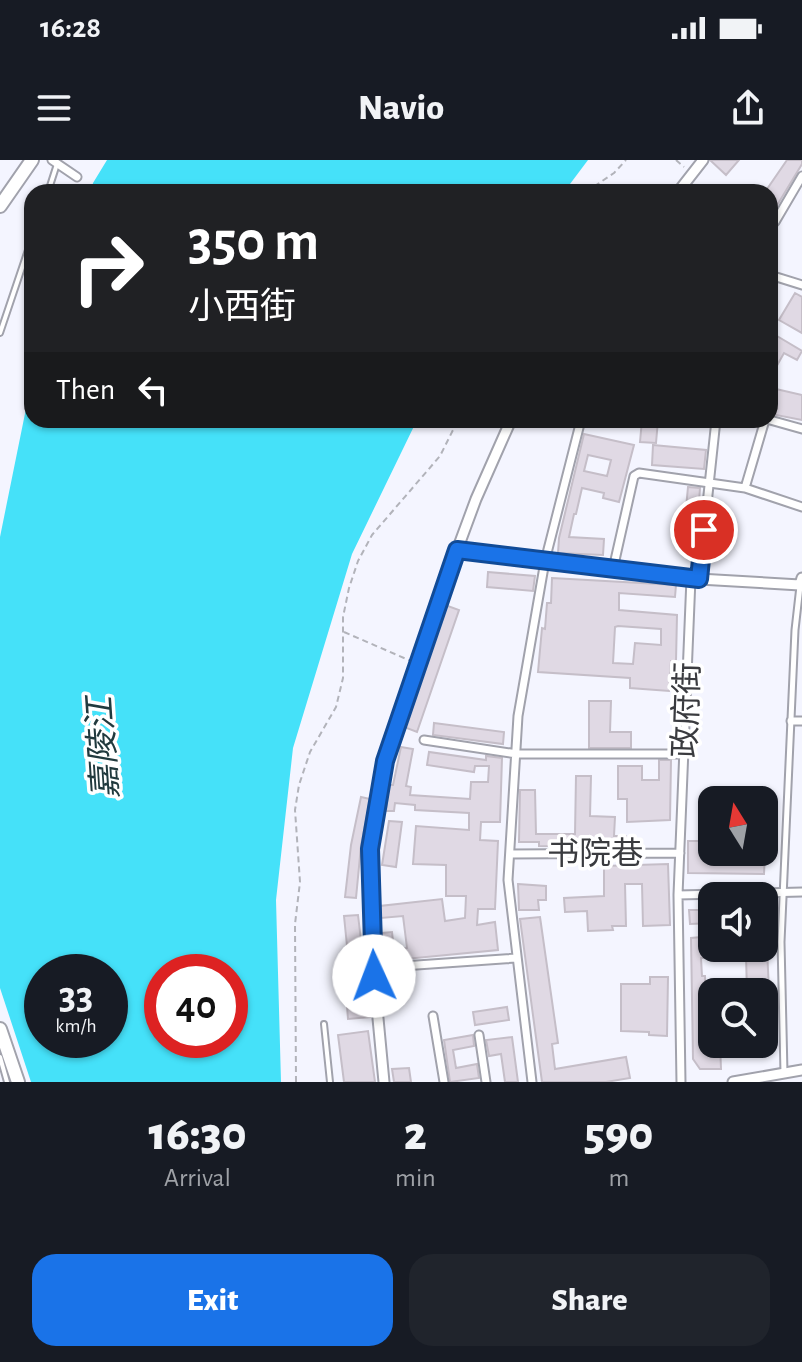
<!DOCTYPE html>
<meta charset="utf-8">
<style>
body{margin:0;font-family:"Alegreya Sans","Noto Sans SC",sans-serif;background:#20242c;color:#f1f3f6;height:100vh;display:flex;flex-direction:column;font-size:30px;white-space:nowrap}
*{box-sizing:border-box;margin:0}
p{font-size:26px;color:#9ea1a6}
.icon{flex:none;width:44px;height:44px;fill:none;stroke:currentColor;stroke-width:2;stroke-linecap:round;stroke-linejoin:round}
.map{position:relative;height:922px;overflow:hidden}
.panel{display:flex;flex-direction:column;background:#171b24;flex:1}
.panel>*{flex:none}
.hud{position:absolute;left:24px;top:24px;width:754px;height:244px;border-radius:24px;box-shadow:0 2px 6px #0004;background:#202124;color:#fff;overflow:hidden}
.needle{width:52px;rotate:349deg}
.controls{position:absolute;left:698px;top:626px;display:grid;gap:16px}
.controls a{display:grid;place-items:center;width:80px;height:80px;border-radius:16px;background:#171b24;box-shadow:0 2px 6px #0004;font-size:40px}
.speed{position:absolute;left:24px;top:794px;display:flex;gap:16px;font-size:40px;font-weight:700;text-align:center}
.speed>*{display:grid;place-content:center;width:104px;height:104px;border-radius:50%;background:#171b24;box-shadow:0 2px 6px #0004;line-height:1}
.speed small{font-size:20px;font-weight:400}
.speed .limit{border:12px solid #d22;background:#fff;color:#111}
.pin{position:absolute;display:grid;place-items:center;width:68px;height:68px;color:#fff;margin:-34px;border:4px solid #fff;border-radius:50%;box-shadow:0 2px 8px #0007}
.me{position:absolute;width:88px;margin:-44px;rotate:358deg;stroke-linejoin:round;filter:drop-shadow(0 0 6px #0008)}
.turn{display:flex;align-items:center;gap:28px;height:168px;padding:0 32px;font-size:36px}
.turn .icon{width:104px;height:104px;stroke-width:2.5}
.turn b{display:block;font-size:56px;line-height:68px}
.then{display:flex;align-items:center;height:76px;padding:0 32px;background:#0003;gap:16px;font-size:30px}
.eta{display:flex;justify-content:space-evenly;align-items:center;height:136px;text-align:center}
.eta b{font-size:48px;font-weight:800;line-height:56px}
.primary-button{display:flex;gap:16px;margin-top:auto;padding:16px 32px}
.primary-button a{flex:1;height:92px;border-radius:24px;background:#1a73e8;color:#fff;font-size:32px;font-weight:800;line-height:92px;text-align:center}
.primary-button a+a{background:#20242c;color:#f1f3f6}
.status{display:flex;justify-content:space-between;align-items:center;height:56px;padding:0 40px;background:#171b24;direction:ltr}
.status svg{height:22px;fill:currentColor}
header{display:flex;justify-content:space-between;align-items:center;height:104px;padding:0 32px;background:#171b24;font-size:36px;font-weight:800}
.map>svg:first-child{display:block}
</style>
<div class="status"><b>16:28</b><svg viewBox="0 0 49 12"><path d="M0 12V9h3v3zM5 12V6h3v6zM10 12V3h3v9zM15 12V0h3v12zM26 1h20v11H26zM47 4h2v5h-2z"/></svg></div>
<header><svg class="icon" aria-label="menu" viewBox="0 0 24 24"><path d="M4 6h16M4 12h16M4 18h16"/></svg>Navio<svg class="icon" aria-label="share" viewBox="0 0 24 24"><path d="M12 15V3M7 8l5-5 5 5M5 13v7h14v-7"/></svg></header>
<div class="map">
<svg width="802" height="922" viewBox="0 0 802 922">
<rect width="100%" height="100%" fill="#f4f5ff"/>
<!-- water -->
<path fill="#45e1f9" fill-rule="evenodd" d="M107 0H588L564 32H91L93 23Z
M32 219V260H417L352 394 293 588 276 740 281 922H31L0 828V377ZM42 812H110V880H42ZM162 812H230V880H162Z"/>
<!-- building -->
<path fill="#e0d9e4" stroke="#c5bec8" stroke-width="2" fill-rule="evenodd" d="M710 0H739L726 15Z
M787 0H802V4L770 57V32H765Z
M795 133 802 137V173L779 160Z
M777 176 802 191 797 200 784 193 775 209 770 206V188Z
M776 229 802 235V260L771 254Z
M642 260H658L656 283 640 282Z
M584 274 634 285 619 342 603 338 604 333 582 328 576 354H574L569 377 604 379 603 395 558 393 559 378ZM588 295 611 300 607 316 584 311Z
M653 285 706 290 704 309 652 305Z
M688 327 700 328 697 370 684 369Z
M488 412 535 416 533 431 487 427Z
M552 418 676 425 675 437 619 433V450L677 455 676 501H671L669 531 630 528V518L538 512 542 468 545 469 547 443H551ZM618 466 661 469V485L635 483 633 504 613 503 615 467Z
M445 445 459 450 417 572 404 567Z
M589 541H611L610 572H631V588H589Z
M434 563 504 572 503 584 433 575Z
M401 587 413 589 406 626 411 627 410 635 470 639 471 622H488L489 606H475L474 612 427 605 429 592 486 600V596L502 598 500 662H481L480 680 498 681 495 749H478L477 765 495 762 498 790 385 801 382 773 392 772 394 790 407 788 403 756 381 758 380 746 442 739 445 761 465 758 466 736H446V705L413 704 416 666 469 670V653L415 650V645L395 643 394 651H386L389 625H393Z
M659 600H671L670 660 627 662V639H618V606H642V620H659Z
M576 616H591L590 656 615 657 614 676H626V687L539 686V682H519L520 630H535L536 674H575Z
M361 637 370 639 361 686 356 738 345 737 351 685Z
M389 661 402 662 396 707 382 705Z
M688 681H712V692H765L764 714 688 713Z
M668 704 670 765 643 766 642 724H625L626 766H612L613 770 588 771 587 751 565 752 564 738 604 736V706Z
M518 724 546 726V740H538L539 750H519Z
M689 750H712V763L690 764Z
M358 755 370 857 348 859 344 807 349 806 344 756Z
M540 757 558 883 552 884 555 909 626 897 630 918 606 922H542L520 759Z
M701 777V782H712V788H767L769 831 747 832 746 796 701 798 702 816H705L707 868H712V884H720L721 909H700L693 899 691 778Z
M650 817H668L667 876 649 875V872L621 871V824H650Z
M507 847 509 860 475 865 473 852Z
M368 871 375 922H344L338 875Z
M473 875 474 886 453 890 456 908 477 904 479 918 450 922 444 880Z
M512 877 518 922H505L501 894 489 896 486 880Z
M409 908 411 922H394L392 909Z"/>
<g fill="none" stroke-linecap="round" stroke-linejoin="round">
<!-- service casing -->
<g stroke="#a1a2ac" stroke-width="8">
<path id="service" d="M48 32 57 4
M0 173 32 78
M324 864 330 922
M0 897 7 922"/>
</g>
<!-- pedestrian casing -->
<g stroke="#a1a2ac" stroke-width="9">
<path id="pedestrian" d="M784 913 781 782 795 470 800 426"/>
</g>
<!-- minor casing -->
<g stroke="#a1a2ac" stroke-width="11">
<path id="minor" d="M52 0 77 17
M775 62 802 16
M770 115 802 125
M770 260 802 269
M745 328 765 260
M613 409 634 316 639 313 745 328 802 347
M699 419 716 260
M791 561H802
M424 580 517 594H684
M510 694 680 693
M678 735 802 732
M374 808 516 798
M433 856 444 922
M479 875 486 922
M532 922 508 720 518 556 545 401 581 260
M681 922 678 735 691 418"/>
</g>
<!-- tertiary casing -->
<g stroke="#a1a2ac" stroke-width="13">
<path id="tertiary" d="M678 32 703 0
M457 390 699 419 800 425 802 418
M384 922 374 816 370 689 385 601 439 439 476 339 511 260
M733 922 802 910"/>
</g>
<!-- secondary casing -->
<g stroke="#a1a2ac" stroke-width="14">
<path id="secondary" d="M800 425 802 426"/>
</g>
<!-- trunk casing -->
<g stroke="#a1a2ac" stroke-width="16">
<path id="trunk" d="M0 46 32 0
M0 869 18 922"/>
</g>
<!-- path -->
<path stroke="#b2b3ba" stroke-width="2" stroke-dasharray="6 4" stroke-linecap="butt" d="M676 0 684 7
M586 32 614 13 626 0
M344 472 411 501
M296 922 295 764 300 722 295 650 299 625 310 592 336 547 343 518V457L349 428 358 401 372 375 440 296 458 260"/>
<!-- service -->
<use href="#service" stroke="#fff" stroke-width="4"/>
<!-- pedestrian -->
<use href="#pedestrian" stroke="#fff" stroke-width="5"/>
<!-- minor -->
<use href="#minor" stroke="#fff" stroke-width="7"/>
<!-- tertiary -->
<use href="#tertiary" stroke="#fff" stroke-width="9"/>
<!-- secondary -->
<use href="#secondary" stroke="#fff" stroke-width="10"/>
<!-- trunk -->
<use href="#trunk" stroke="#fff" stroke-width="12"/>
</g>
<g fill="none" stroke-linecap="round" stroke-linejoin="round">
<!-- route casing -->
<g stroke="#114b97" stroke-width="20">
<path id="route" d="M374 816 370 689 385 601 457 390 699 419 704 370"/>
</g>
<!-- route -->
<use href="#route" stroke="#1a73e8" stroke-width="14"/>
</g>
<g text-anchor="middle" stroke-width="7" stroke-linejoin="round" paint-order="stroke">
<!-- street labels -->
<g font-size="32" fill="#3a3b3f" stroke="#fff">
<text transform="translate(686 550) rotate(-88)" y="11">政府街</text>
<text x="595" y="704">书院巷</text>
</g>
<!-- water labels -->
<g font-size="34" font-style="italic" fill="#213a3e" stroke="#fff">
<text transform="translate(102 588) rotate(-94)" y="12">嘉陵江</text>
</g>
</g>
</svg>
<div class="controls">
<a><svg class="needle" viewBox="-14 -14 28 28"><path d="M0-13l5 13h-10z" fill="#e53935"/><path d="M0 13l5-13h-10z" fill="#9ea1a6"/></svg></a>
<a><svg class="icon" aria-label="sound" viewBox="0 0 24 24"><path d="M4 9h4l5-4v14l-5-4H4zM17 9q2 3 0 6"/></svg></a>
<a><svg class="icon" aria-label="search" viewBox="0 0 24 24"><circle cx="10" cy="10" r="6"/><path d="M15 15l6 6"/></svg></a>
</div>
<div class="speed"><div>33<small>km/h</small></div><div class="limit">40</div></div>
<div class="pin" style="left:704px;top:370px;background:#d93025"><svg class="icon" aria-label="arrive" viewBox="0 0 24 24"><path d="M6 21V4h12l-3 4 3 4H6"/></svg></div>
<svg class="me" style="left:374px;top:816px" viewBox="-20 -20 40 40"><circle r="19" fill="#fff"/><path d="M0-13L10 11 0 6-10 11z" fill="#1a73e8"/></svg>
<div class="hud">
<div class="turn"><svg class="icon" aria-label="right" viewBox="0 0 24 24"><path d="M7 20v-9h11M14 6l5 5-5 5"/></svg><div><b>350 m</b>小西街</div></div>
<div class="then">Then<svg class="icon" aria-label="left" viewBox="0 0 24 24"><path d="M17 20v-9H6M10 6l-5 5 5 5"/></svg></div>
</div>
</div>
<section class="panel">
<div class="eta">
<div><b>16:30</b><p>Arrival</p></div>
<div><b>2</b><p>min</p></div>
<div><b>590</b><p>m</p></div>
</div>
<div class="primary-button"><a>Exit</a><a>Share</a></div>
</section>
